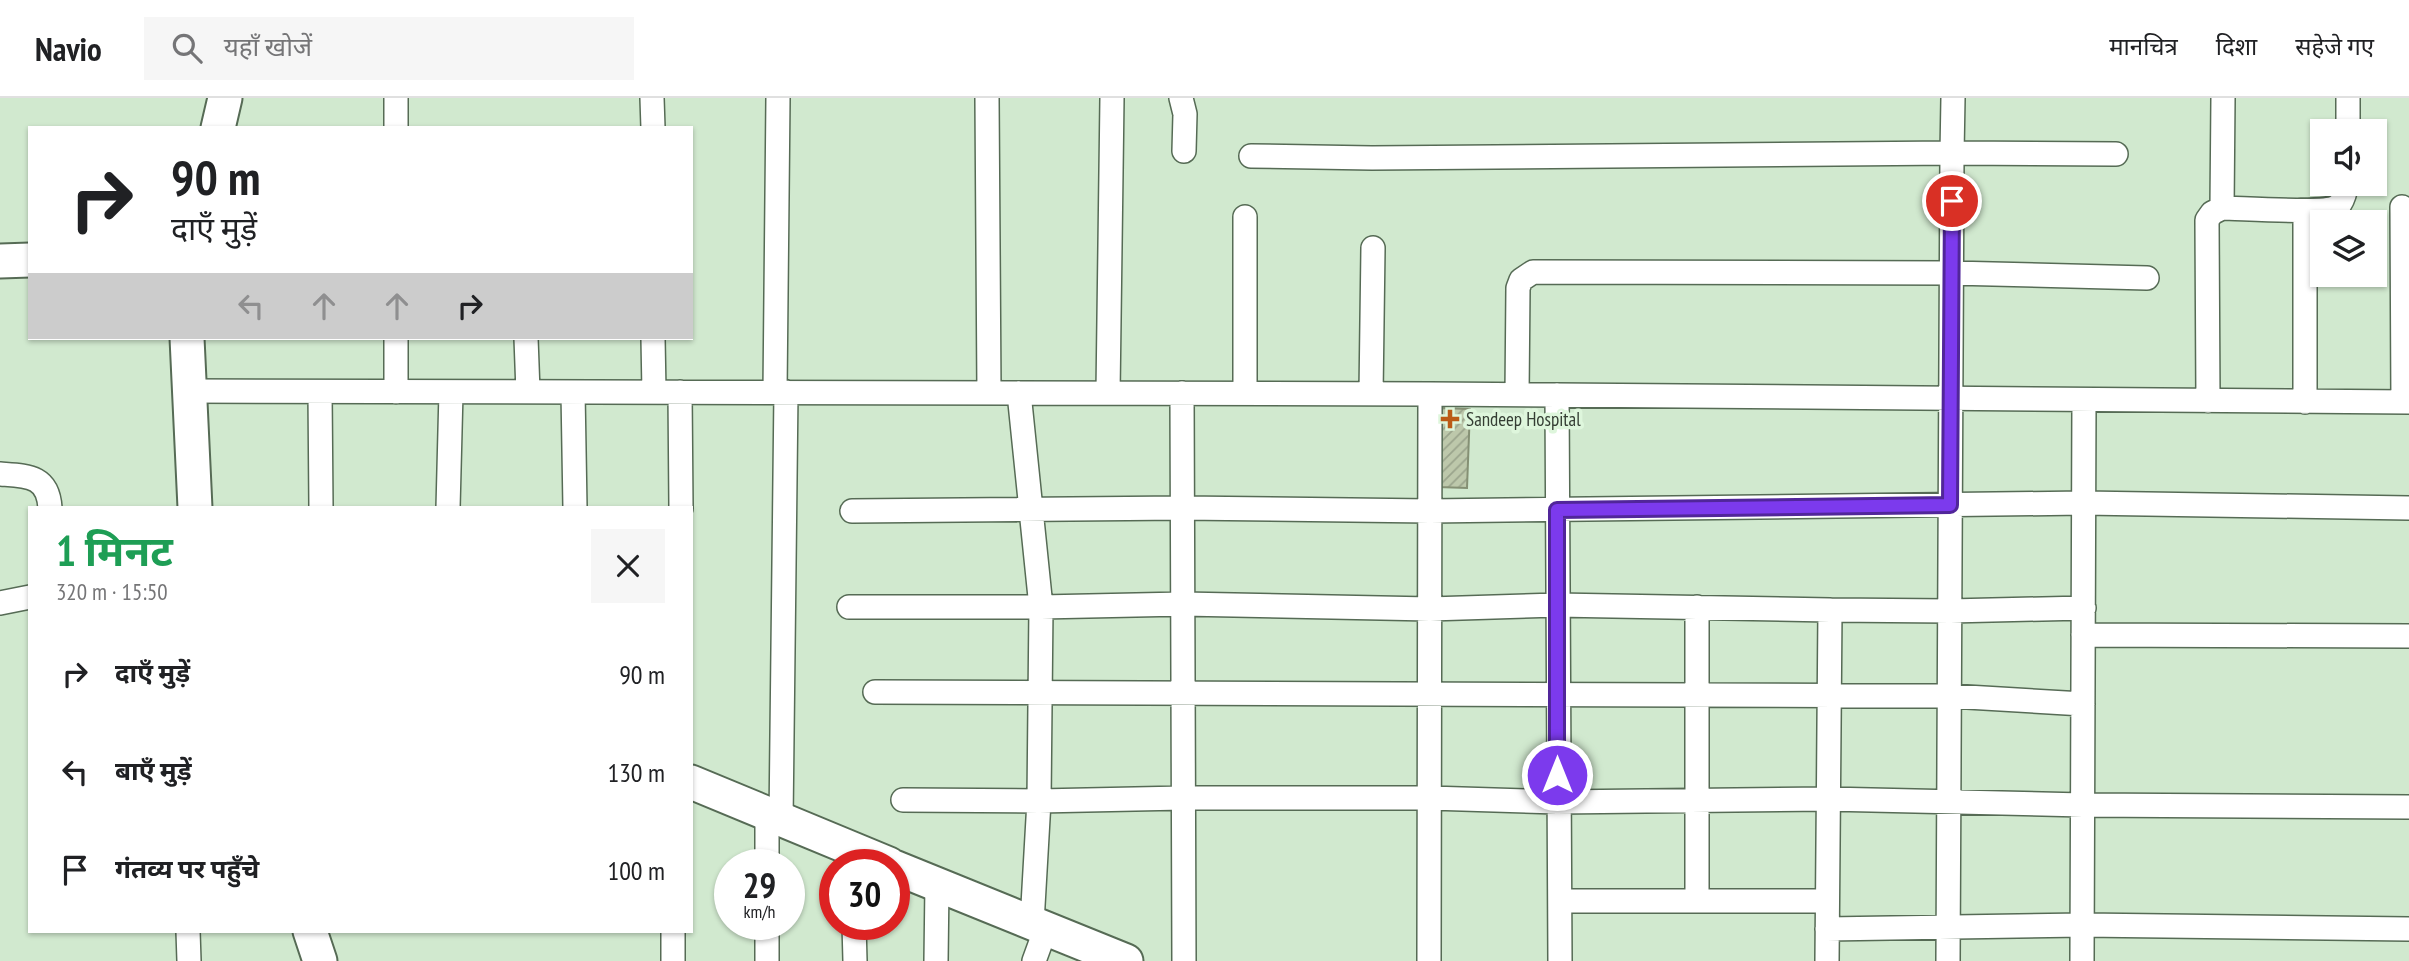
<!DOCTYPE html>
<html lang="hi">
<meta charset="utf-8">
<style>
body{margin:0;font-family:"PT Sans Narrow","Noto Sans Devanagari",sans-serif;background:#f6f6f6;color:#202124;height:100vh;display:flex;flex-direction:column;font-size:26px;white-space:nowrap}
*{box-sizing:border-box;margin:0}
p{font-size:23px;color:#757577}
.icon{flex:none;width:38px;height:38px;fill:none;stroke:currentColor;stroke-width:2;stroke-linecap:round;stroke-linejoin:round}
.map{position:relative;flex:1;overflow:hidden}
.side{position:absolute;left:28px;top:408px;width:665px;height:427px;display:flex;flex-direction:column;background:#fff;border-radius:0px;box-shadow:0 2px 5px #0004}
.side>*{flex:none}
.banner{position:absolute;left:28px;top:28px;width:665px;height:214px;border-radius:0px;box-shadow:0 2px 5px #0004;background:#fff;color:#202124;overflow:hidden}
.fabs{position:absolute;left:2310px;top:21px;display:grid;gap:14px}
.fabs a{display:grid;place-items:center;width:77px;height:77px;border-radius:0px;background:#fff;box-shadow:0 2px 5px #0004;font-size:35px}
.speed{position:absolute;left:714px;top:751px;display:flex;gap:14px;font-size:35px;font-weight:700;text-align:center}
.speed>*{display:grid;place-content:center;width:91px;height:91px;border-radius:50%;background:#fff;box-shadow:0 2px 5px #0004;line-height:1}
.speed small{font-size:18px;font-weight:400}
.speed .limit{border:10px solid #d22;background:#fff;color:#111}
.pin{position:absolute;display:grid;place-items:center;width:60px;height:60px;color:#fff;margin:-30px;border:4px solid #fff;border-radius:50%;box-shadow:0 2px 7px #0007}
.me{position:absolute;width:77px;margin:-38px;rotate:0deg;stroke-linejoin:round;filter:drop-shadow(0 0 5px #0008)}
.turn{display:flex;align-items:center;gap:24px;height:147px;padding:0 28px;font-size:32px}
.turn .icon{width:91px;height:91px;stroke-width:2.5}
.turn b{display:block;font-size:49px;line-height:60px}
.lanes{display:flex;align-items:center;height:66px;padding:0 28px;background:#0003;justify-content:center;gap:35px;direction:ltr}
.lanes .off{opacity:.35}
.round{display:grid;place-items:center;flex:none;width:74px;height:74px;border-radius:0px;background:#f6f6f6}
.summary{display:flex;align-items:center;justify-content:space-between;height:119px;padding:0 28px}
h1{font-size:42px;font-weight:700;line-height:52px;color:#1e9e55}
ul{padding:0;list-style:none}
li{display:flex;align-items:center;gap:21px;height:98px;padding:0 28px}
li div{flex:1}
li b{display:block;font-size:26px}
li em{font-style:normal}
header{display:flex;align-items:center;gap:42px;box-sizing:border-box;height:98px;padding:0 35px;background:#fff;border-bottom:2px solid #e0e0e0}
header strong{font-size:33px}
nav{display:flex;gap:38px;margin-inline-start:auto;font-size:24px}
.search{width:490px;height:63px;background:#f6f6f6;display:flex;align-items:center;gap:18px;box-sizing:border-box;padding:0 24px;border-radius:0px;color:#757577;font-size:26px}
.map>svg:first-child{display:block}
</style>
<header>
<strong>Navio</strong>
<div class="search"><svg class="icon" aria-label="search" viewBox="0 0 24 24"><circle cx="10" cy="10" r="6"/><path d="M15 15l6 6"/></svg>यहाँ खोजें</div>
<nav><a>मानचित्र</a><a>दिशा</a><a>सहेजे गए</a></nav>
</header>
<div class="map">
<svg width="2409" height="863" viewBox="0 0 2409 863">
<defs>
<pattern id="building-hatch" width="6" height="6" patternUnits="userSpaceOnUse" patternTransform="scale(1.75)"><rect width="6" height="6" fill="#bdc8ab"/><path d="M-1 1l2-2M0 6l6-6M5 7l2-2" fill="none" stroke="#9aa48c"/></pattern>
</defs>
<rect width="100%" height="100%" fill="#d1e9cf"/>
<!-- building -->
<path fill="url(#building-hatch)" stroke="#859074" stroke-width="2" d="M1441 310 1470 311 1467 390 1438 389Z"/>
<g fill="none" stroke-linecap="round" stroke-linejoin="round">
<!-- street casing -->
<g stroke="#566b55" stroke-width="26">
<path id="street" d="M652 0 653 30
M987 0 989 295
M1181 0 1185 16 1184 53
M1953 0 1952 55 2116 56
M396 30V0
M2348 33V0
M1251 58 1372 60 1952 55 1948 863
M2402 109 2403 304
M2222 110 2223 0
M1245 119V295
M396 240V294
M526 240 528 294
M653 240 654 294
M190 293 1430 296 2409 304
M320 294 321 410
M573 294 575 410
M680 294 681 410
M775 294 778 0
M1019 295 1041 509 1039 703 1032 825
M1108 295 1112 0
M1182 295 1184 863
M1371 296 1373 150
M1517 296 1518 190 1521 182 1533 174 1952 175 2147 180
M1557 297 1560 863
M2208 303 2207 122 2212 115 2222 110C2241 110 2329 117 2339 107 2344 102 2345 93 2347 86
M2305 304V113
M0 376C27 378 48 377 50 410
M448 410 451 294
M852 413 1182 410 1430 413 2084 405 2409 410
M0 505 30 499
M849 509H1041L1183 506 1430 511 1557 507 1830 512
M1697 509V803
M2083 537 2409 538
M875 594 1950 598 2083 606
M903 702 1039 703 1183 700H1430L1557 704 1828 701 2083 707 2409 709
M767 717V766
M781 723 786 294
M1561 803H1827
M767 826V863
M854 826 855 863
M1827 831 2083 827 2409 831
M188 833 189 863
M673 863V833
M936 863 937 786
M1034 863 1046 830
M1429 863 1430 296
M1827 863 1830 512 1950 513 2084 510
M2082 863 2084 302"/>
</g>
<!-- secondary casing -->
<g stroke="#566b55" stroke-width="37">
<path id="secondary" d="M218 30 225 0
M0 163 30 162
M187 240 195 410
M691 684 889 766
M894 769 1126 863
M310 833 320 863"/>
</g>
<!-- street -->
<use href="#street" stroke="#fff" stroke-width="23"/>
<!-- secondary -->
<use href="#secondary" stroke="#fff" stroke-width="33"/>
</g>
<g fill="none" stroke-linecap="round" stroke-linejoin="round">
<!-- route casing -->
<g stroke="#51269a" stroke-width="18">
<path id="route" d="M1557 677V412L1950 407 1952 103"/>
</g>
<!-- route -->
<use href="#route" stroke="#7c3aed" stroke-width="12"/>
</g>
<!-- markers -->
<path fill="#bb5b17" stroke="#def6dc" stroke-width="2.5" d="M1446.5 310.5h7v7h7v7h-7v7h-7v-7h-7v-7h7z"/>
<g text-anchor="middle" stroke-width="7" stroke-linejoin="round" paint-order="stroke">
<!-- poi labels -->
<g font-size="19" fill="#353e34" stroke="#def6dc" text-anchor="start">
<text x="1466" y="328">Sandeep Hospital</text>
</g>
</g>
</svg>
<div class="fabs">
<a><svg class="icon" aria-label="sound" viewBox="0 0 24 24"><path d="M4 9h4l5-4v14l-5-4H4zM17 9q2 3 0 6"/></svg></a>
<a><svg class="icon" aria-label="layers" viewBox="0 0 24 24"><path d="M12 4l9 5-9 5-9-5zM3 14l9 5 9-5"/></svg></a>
</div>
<div class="speed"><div>29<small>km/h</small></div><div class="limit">30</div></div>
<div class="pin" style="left:1952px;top:103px;background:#d93025"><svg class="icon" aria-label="arrive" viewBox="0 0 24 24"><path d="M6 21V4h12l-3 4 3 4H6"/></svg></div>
<svg class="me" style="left:1557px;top:677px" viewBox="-20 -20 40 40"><circle r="17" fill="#7c3aed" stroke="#fff" stroke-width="3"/><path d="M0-11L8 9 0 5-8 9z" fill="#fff"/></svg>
<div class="banner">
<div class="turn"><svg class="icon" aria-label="right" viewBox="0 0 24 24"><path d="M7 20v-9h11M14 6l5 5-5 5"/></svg><div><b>90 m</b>दाएँ मुड़ें</div></div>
<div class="lanes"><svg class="icon off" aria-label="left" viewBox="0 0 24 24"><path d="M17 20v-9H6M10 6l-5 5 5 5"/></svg><svg class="icon off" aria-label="ahead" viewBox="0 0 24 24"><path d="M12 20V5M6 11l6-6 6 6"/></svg><svg class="icon off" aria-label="ahead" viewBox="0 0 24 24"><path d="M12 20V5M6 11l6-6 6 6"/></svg><svg class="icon" aria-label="right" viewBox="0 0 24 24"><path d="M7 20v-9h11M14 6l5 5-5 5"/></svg></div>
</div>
<section class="side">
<div class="summary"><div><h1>1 मिनट</h1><p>320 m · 15:50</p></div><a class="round"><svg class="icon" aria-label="close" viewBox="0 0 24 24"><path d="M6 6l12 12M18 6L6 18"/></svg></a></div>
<ul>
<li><svg class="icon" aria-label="right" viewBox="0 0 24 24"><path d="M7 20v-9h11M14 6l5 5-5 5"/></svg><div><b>दाएँ मुड़ें</b></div><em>90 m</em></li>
<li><svg class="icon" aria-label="left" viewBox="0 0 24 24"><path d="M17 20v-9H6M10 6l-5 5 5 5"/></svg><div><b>बाएँ मुड़ें</b></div><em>130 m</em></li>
<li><svg class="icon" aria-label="arrive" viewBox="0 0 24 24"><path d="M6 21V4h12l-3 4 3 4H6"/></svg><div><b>गंतव्य पर पहुँचे</b></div><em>100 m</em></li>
</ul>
</section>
</div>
